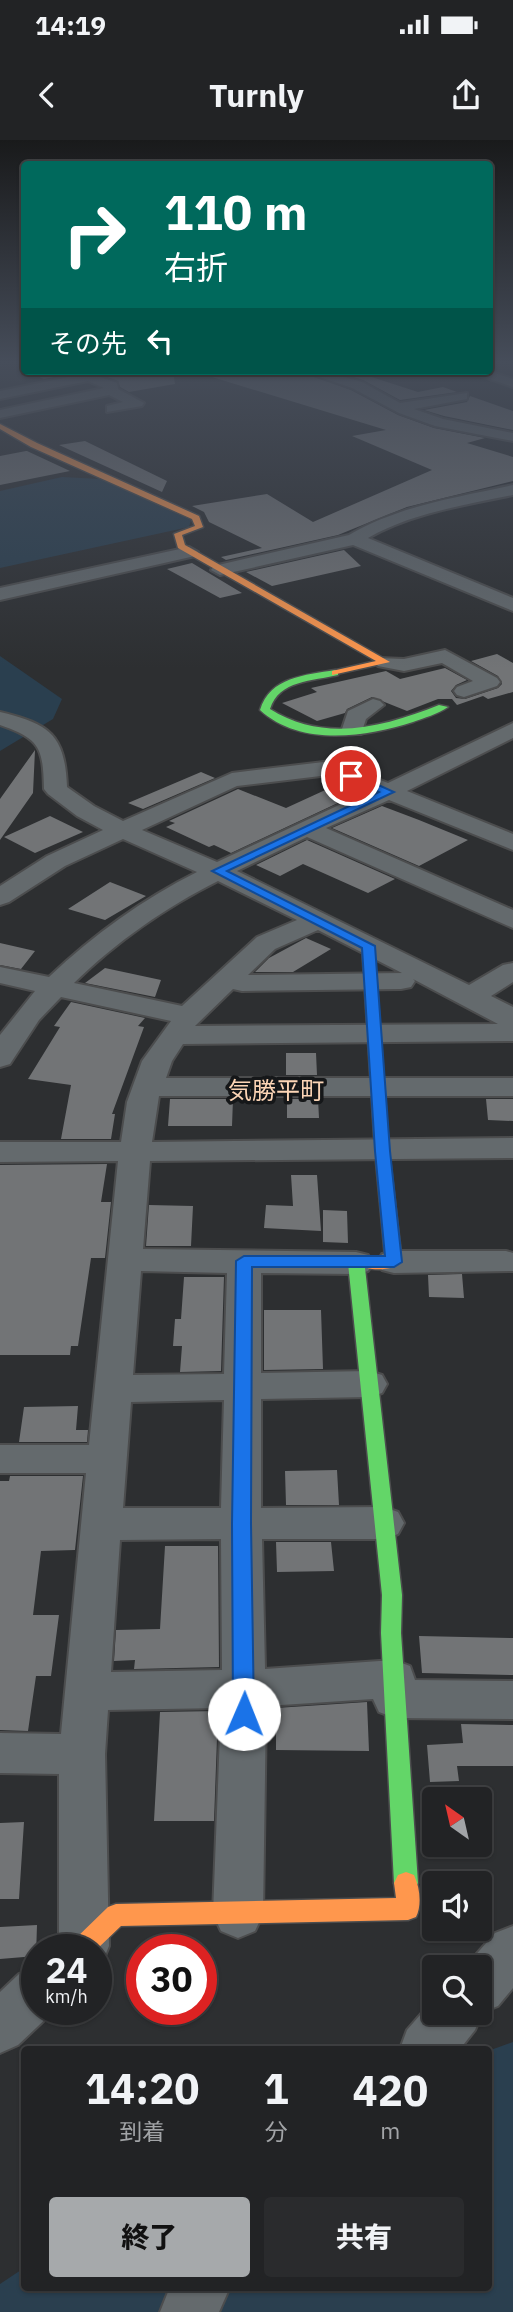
<!DOCTYPE html>
<html lang="ja">
<meta charset="utf-8">
<style>
body{margin:0;font-family:"IBM Plex Sans","Noto Sans JP",sans-serif;background:#2a2b2d;color:#f1f3f6;height:100vh;display:flex;flex-direction:column;font-size:26px;white-space:nowrap}
*{box-sizing:border-box;margin:0}
p{font-size:23px;color:#a2a4a7}
.icon{flex:none;width:38px;height:38px;fill:none;stroke:currentColor;stroke-width:2;stroke-linecap:round;stroke-linejoin:round}
.map{position:relative;flex:1;overflow:hidden}
.drawer{position:absolute;left:21px;top:1906px;width:471px;height:245px;display:flex;flex-direction:column;background:#222325;border-radius:7px;box-shadow:0 2px 5px #0004,0 0 0 2px #3f4042}
.drawer>*{flex:none}
.guide{position:absolute;left:21px;top:21px;width:472px;height:214px;border-radius:7px;box-shadow:0 2px 5px #0004,0 0 0 2px #3f4042;background:#00695c;color:#fff;overflow:hidden}
.needle{width:46px;rotate:326deg}
.tools{position:absolute;left:422px;top:1647px;display:grid;gap:14px}
.tools a{display:grid;place-items:center;width:70px;height:70px;border-radius:7px;background:#222325;box-shadow:0 2px 5px #0004,0 0 0 2px #3f4042;font-size:35px}
.speed{position:absolute;left:21px;top:1794px;display:flex;gap:14px;font-size:35px;font-weight:700;text-align:center}
.speed>*{display:grid;place-content:center;width:91px;height:91px;border-radius:50%;background:#222325;box-shadow:0 2px 5px #0004,0 0 0 2px #3f4042;line-height:1}
.speed small{font-size:18px;font-weight:400}
.speed .limit{border:10px solid #d22;background:#fff;color:#111}
.pin{position:absolute;display:grid;place-items:center;width:60px;height:60px;color:#fff;margin:-30px;border:4px solid #fff;border-radius:50%;box-shadow:0 2px 7px #0007}
.me{position:absolute;width:77px;margin:-38px;rotate:1deg;stroke-linejoin:round;filter:drop-shadow(0 0 5px #0008)}
.turn{display:flex;align-items:center;gap:24px;height:147px;padding:0 28px;font-size:32px}
.turn .icon{width:91px;height:91px;stroke-width:2.5}
.turn b{display:block;font-size:49px;line-height:60px}
.then{display:flex;align-items:center;height:66px;padding:0 28px;background:#0003;gap:14px;font-size:26px}
.eta{display:flex;justify-content:space-evenly;align-items:center;height:119px;text-align:center}
.eta b{font-size:42px;font-weight:800;line-height:49px}
.button{display:flex;gap:14px;margin-top:auto;padding:14px 28px}
.button a{flex:1;height:80px;border-radius:7px;background:#a6a9ab;color:#111;font-size:28px;font-weight:800;line-height:80px;text-align:center}
.button a+a{background:#2a2b2d;color:#f1f3f6}
.status{display:flex;justify-content:space-between;align-items:center;height:49px;padding:0 35px;background:#222325;direction:ltr}
.status svg{height:19px;fill:currentColor}
header{display:flex;justify-content:space-between;align-items:center;height:91px;padding:0 28px;background:#222325;font-size:32px;font-weight:800}
.map>svg:first-child{display:block}
</style>
<div class="status"><b>14:19</b><svg viewBox="0 0 49 12"><path d="M0 12V9h3v3zM5 12V6h3v6zM10 12V3h3v9zM15 12V0h3v12zM26 1h20v11H26zM47 4h2v5h-2z"/></svg></div>
<header><svg class="icon" aria-label="back" viewBox="0 0 24 24"><path d="M15 5l-7 7 7 7"/></svg>Turnly<svg class="icon" aria-label="share" viewBox="0 0 24 24"><path d="M12 15V3M7 8l5-5 5 5M5 13v7h14v-7"/></svg></header>
<div class="map">
<svg width="513" height="2172" viewBox="0 0 513 2172">
<rect width="100%" height="100%" fill="#2d2f31"/>
<!-- green -->
<path fill="#2a3f4f" d="M62 337 101 339 191 380 189 387 0 428V351Z
M0 516 62 559 53 579 0 611Z
M513 1902V2172H0V2144L24 2128V2147H488V1911Z"/>
<!-- building -->
<path fill="#727476" d="M26 231H86L44 239Z
M91 231H173L175 244 129 252 120 247 118 241Z
M213 231H299L351 250 398 275 434 288 485 298 467 303 513 317V341L407 367 338 395 226 420 221 417 262 408 209 382 204 372 192 366 267 354 313 382 432 330 352 296 386 290 212 237Z
M333 231H353L418 252 443 247 457 252 400 260 363 240Z
M470 256 513 271V290L444 276 424 270 467 262Z
M85 301 167 341 162 352 59 305Z
M26 311H27L70 331 0 345V316Z
M344 410 361 426 272 446 246 432Z
M192 423 242 453 220 458 167 429Z
M497 514 513 523V552L488 559 483 556 457 565 452 559H438L407 571 372 557 347 569 345 573 317 581 282 563 317 552 311 548 386 531 400 539 445 528 467 540 456 545 451 551 456 558 465 559 498 548 502 544 498 536 471 521Z
M35 610 33 653 0 700V659Z
M201 632 215 638 143 669 128 663Z
M334 646 355 655 231 713 214 705 209 707 166 687 175 683 169 681 238 649 286 668Z
M382 666 419 680 468 700 419 726 332 688Z
M50 676 83 692 35 713 4 697Z
M307 700 395 739 368 753 303 724 280 736 256 725Z
M110 742 146 756 105 780 68 769Z
M306 798 331 809 293 832H255L269 818Z
M0 803 35 811 21 829 0 825Z
M105 828 161 840 155 857 85 843Z
M71 862 145 878 138 886 144 887 112 974H115L111 999H61L71 945 28 939 60 887 54 886Z
M286 913H316L317 935H286Z
M170 959H233L232 986H168Z
M287 959H318L319 978H287Z
M486 959H513V981L488 980Z
M107 1024 101 1062H111L105 1118H91L78 1206H71L70 1215H0V1025Z
M291 1035H317L321 1091 264 1088 266 1065 293 1066Z
M149 1065 193 1066 191 1106H146Z
M323 1070 347 1071 348 1103 323 1102Z
M462 1134 464 1158 429 1157 428 1135Z
M184 1137H224L221 1231 180 1232 182 1206H173L175 1179H181Z
M264 1170H321L323 1229 264 1230Z
M78 1266 76 1290H88L87 1302H19L24 1267Z
M337 1330 339 1365H286L285 1331Z
M10 1336H83L75 1410 41 1411 33 1475H59L51 1536H36L28 1591 0 1590V1341H9Z
M276 1402H331L334 1431 277 1432Z
M165 1406H218L219 1527 134 1529 135 1520 114 1521 116 1490 160 1489Z
M419 1496 513 1498V1535L422 1533Z
M367 1562 369 1611 276 1610V1568Z
M218 1571 214 1681H154L160 1572Z
M461 1584 513 1585V1626H457L459 1641 430 1642 427 1605 463 1603Z
M24 1682 19 1759H0V1683Z
M37 1785 36 1816 0 1819V1787Z"/>
<g fill="none" stroke-linecap="round" stroke-linejoin="round">
<!-- street casing -->
<g stroke="#4c4d4e" stroke-width="4">
<path id="street" d="M302 231H323L362 242 400 263 467 253V259L414 269 443 279 513 293V301L435 286 399 273 352 248Z
M467 231H488L513 239V247Z
M89 233 117 243 118 249 144 263 142 266 107 272V266L123 262 109 255 0 278V270L104 248 88 241 0 259V251Z
M513 345V355C465 365 411 373 368 398L513 458V471L353 405 220 435 211 430 214 426 349 395C398 366 458 357 513 345Z
M189 407 198 412 195 416 0 460V448Z
M445 510 497 538 500 542 497 546 464 557 457 555 454 551 457 547 473 541 442 523 404 531 378 526 375 522 378 518 404 519Z
M373 559 380 561 384 565 366 579 361 594H345L342 589 348 571Z
M0 572C50 584 65 595 67 647L94 666 123 681 232 633 332 621 388 643 513 583V598L407 651 513 694V710L389 660 326 688 513 770V788L307 697 237 731 469 845 503 825 513 823V842L491 856 513 867V901L183 904 172 921 166 938H513V956H159L152 1002 513 998V1018L150 1021 143 1109 356 1112 368 1115 373 1123 368 1131 356 1134 261 1133V1233L369 1231 382 1235 387 1244 382 1253 369 1257 261 1259V1368L384 1367 398 1372 404 1383 398 1394 384 1399H262L265 1529 394 1520 410 1526 415 1540 513 1541V1579L395 1578 379 1572 373 1559 266 1566 263 1774 255 1791 238 1798 221 1791 213 1774 221 1568 108 1570 105 1614 109 1806 102 1823 96 1825V1810H60L59 1806V1634L0 1633V1593L61 1594 86 1333H0V1305H89L118 1021 0 1022V1002H121L127 962 142 921 171 881 61 857 39 880 10 924 0 927V895L35 851 0 843V827L49 837C93 795 143 759 197 732L123 699 65 726 9 762 0 765V746L47 716 103 690 77 676 48 654 44 649C43 607 40 599 0 585ZM329 635 369 651 217 722 142 690 237 646ZM218 741 297 780 257 797 182 866 74 843C116 802 166 767 218 741ZM318 790 402 833 248 835 275 809ZM413 839 498 884 195 886 233 849 242 851 401 849 411 847 415 841ZM141 1131 227 1133 224 1234 133 1235ZM224 1260 221 1368H123L131 1262ZM221 1399 222 1530 111 1532 120 1400Z
M394 1111H506L513 1113V1131L394 1133 382 1130 377 1122 382 1114Z
M513 1786V1848L498 1866 483 1872 475 1890 460 1909H400L407 1890 434 1859V1872H480V1827H465L495 1793Z
M37 1827V1869L55 1870 18 1905 0 1913V1852L19 1834Z
M170 2147H230L219 2172H160Z"/>
</g>
<!-- fast casing -->
<g stroke="#4c4d4e" stroke-width="3">
<path id="fast" d="M335 530 338 531V535C313 541 279 540 270 569 324 603 384 587 439 565L448 567C438 574 424 578 413 582 366 597 300 607 260 570 270 537 305 535 335 530Z
M356 1118 372 1119 374 1123 372 1127 365 1128 402 1455 401 1493 418 1743 414 1751 406 1754 398 1751 394 1743 381 1493 382 1455 348 1123Z"/>
</g>
<!-- slow casing -->
<g stroke="#4c4d4e" stroke-width="3">
<path id="slow" d="M0 284 37 303 199 376 203 387 182 395 185 405 390 522 332 535V531L376 521 178 408 174 394 195 386 192 379 31 307 0 289Z
M368 802 374 806 389 1011 402 1122C394 1131 366 1132 358 1123L366 1118 385 1117 375 1011 362 806Z
M406 1732 414 1735C420 1748 422 1765 416 1777L408 1780 121 1786 96 1810H68L72 1802 108 1767 116 1764 396 1758 394 1743 398 1735Z"/>
</g>
<!-- street -->
<use href="#street" fill="#646a6d" fill-rule="evenodd"/>
<!-- fast -->
<use href="#fast" fill="#63d668" fill-rule="evenodd"/>
<!-- slow -->
<use href="#slow" fill="#ff974d" fill-rule="evenodd"/>
</g>
<!-- sky -->
<linearGradient id="sky" x2="0" y2="1"><stop stop-color="#191a1b"/><stop offset="0.42" stop-color="#464d5a"/><stop offset="1" stop-color="#464d5a" stop-opacity="0"/></linearGradient>
<rect width="513" height="528" fill="url(#sky)"/>
<!-- route -->
<path fill="#1a73e8" stroke="#114b97" stroke-width="2" d="M347 634H354L394 652 227 731 375 806 390 1011 402 1122 394 1127H252L251 1384 254 1574 251 1581 244 1583 236 1581 233 1574 232 1384 236 1121 244 1116H385L375 1011 362 808 212 731 379 652 347 638Z"/>
<g text-anchor="middle" stroke-width="7" stroke-linejoin="round" paint-order="stroke">
<!-- quarter labels -->
<g font-size="24" fill="#fcd5b6" stroke="#151719">
<text x="276" y="959">気勝平町</text>
</g>
</g>
</svg>
<div class="tools">
<a><svg class="needle" viewBox="-14 -14 28 28"><path d="M0-13l5 13h-10z" fill="#e53935"/><path d="M0 13l5-13h-10z" fill="#a2a4a7"/></svg></a>
<a><svg class="icon" aria-label="sound" viewBox="0 0 24 24"><path d="M4 9h4l5-4v14l-5-4H4zM17 9q2 3 0 6"/></svg></a>
<a><svg class="icon" aria-label="search" viewBox="0 0 24 24"><circle cx="10" cy="10" r="6"/><path d="M15 15l6 6"/></svg></a>
</div>
<div class="speed"><div>24<small>km/h</small></div><div class="limit">30</div></div>
<div class="pin" style="left:351px;top:636px;background:#d93025"><svg class="icon" aria-label="arrive" viewBox="0 0 24 24"><path d="M6 21V4h12l-3 4 3 4H6"/></svg></div>
<svg class="me" style="left:244px;top:1574px" viewBox="-20 -20 40 40"><circle r="19" fill="#fff"/><path d="M0-13L10 11 0 6-10 11z" fill="#1a73e8"/></svg>
<div class="guide">
<div class="turn"><svg class="icon" aria-label="right" viewBox="0 0 24 24"><path d="M7 20v-9h11M14 6l5 5-5 5"/></svg><div><b>110 m</b>右折</div></div>
<div class="then">その先<svg class="icon" aria-label="left" viewBox="0 0 24 24"><path d="M17 20v-9H6M10 6l-5 5 5 5"/></svg></div>
</div>
<section class="drawer">
<div class="eta">
<div><b>14:20</b><p>到着</p></div>
<div><b>1</b><p>分</p></div>
<div><b>420</b><p>m</p></div>
</div>
<div class="button"><a>終了</a><a>共有</a></div>
</section>
</div>
